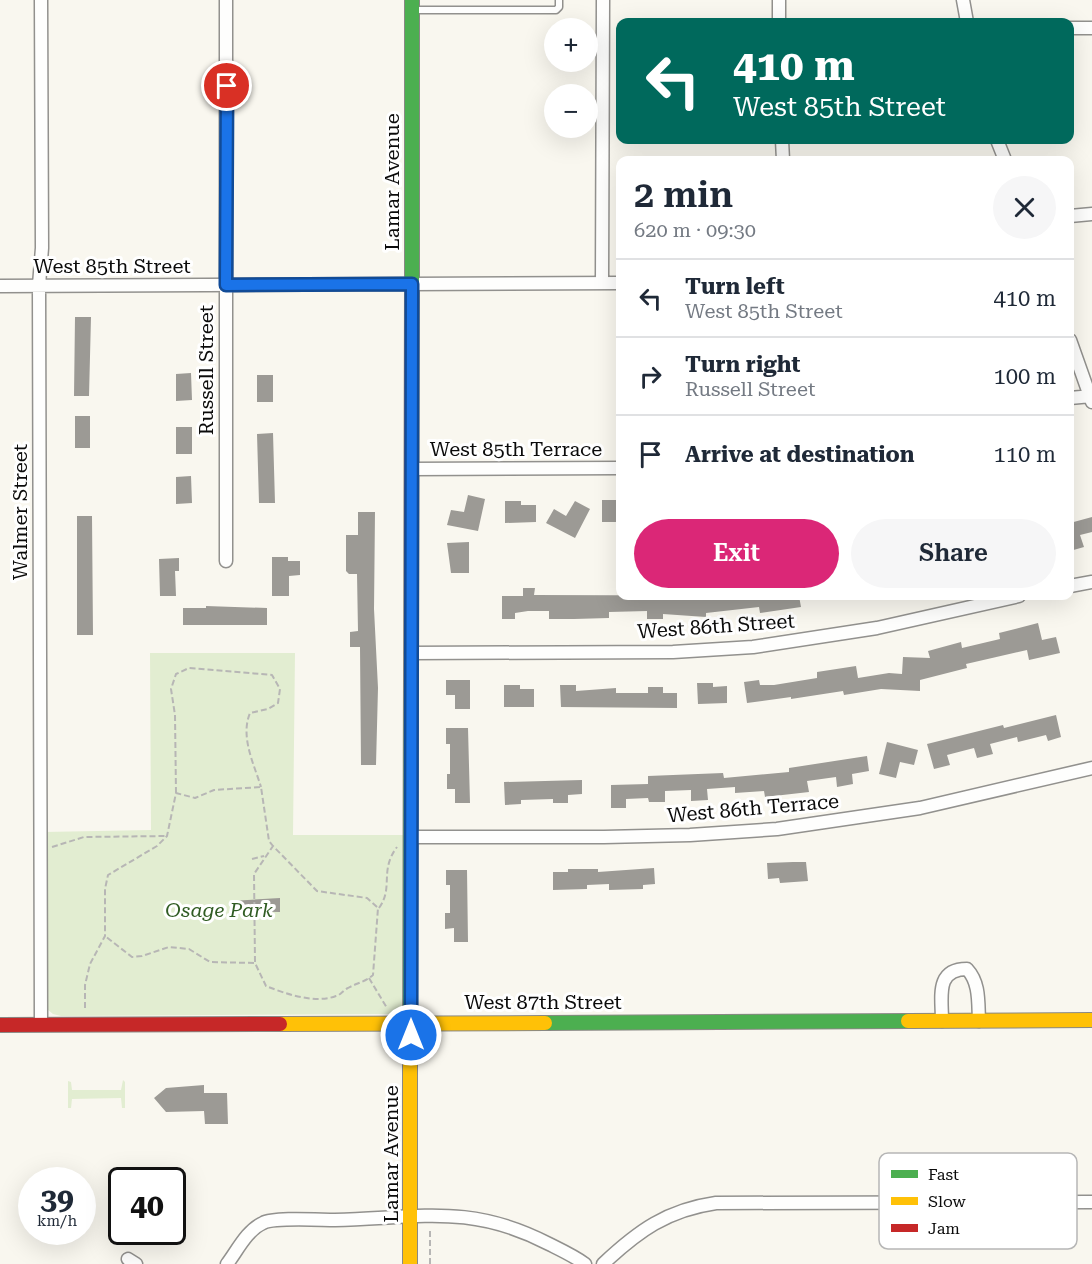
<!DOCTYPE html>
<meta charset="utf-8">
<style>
body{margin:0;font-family:"Roboto Serif",serif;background:#f6f6f7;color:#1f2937;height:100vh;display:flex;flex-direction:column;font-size:22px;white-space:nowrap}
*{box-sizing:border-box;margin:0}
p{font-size:20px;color:#747a83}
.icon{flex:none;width:33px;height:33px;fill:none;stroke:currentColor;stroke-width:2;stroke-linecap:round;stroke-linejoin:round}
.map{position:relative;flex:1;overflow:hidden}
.side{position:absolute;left:616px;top:156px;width:458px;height:444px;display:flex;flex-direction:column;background:#fff;border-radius:12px;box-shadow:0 6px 24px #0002}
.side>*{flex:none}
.guide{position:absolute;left:616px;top:18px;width:458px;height:126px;border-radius:12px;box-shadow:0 6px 24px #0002;background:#00695c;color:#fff;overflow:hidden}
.fabs{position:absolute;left:544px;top:18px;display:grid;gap:12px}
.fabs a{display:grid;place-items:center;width:54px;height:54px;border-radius:50%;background:#fff;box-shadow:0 6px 24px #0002;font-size:30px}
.speed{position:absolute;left:18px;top:1167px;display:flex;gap:12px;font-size:30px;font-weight:700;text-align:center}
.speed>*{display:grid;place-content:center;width:78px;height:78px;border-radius:50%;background:#fff;box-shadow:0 6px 24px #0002;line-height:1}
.speed small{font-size:15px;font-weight:400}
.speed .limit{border:3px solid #111;border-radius:9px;background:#fff;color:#111}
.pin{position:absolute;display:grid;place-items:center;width:51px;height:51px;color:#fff;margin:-26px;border:3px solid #fff;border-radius:50%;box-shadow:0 2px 6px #0007}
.me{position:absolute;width:66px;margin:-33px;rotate:0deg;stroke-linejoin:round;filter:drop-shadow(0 0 4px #0008)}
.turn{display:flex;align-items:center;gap:21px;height:126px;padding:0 18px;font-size:27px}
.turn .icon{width:78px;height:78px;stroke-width:2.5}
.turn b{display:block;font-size:42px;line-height:51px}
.round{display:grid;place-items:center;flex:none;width:63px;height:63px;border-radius:32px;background:#f6f6f7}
.overview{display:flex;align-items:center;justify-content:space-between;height:102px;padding:0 18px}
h1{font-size:36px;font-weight:600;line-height:45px}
.cta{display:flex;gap:12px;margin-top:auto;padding:12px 18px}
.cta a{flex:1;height:69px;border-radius:36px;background:#db2777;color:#fff;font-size:24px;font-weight:600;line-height:69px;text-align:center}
.cta a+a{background:#f6f6f7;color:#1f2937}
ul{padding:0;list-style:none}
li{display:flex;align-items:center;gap:18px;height:78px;padding:0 18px;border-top:2px solid #e0e1e3}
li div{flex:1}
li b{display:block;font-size:22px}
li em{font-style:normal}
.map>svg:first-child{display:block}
</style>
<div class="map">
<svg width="1092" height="1264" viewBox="0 0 1092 1264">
<rect width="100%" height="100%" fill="#f9f7ef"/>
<!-- green -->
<path fill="#e2edd1" d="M150 653H295L293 835H403L402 1005 400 1010 389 1014 61 1016 53 1014 47 1009 44 832 151 830Z
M123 1080 125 1082V1108H122L121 1098 72 1099 71 1108H68V1081L71 1082 72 1090H121Z"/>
<!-- building -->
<path fill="#9c9a95" d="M75 317H91L89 396H74Z
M191 373 192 400 176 401V374Z
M257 375H273V402H257Z
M75 416H90V448H75Z
M176 427H192V454H176Z
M273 433 275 503H259L257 434Z
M191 476 192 503 176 504V477Z
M468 495 485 499 478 531 447 525 451 510 464 512Z
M602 500H618V504H621V522H602Z
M505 501H521V505H536V522L505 523Z
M575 501 590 509 575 538 546 523 554 509 566 516Z
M358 512H375L374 609 378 688 376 765H361L360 647H350V632L358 631 357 574H349L346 571V535H358Z
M77 516H92L93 635H77Z
M1092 517V532L1080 535 1084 547 1070 551V523Z
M469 542V573H451L447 543Z
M272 557H288V561H300V575L289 576V596H272Z
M179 558V571H175L176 596H160L159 559Z
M523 588H535L534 595 799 596 801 607 760 613 759 607 706 613V617L663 614V619H647V611L609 612V618L574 619H549V611H528L515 613V619H502V596H523Z
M206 606 267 608V625H183V608H206Z
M1038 623 1042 640 1056 637 1060 653 1029 660 1027 650 966 664 967 668 920 680V691L881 689 844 695 843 691 791 699V697L747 703 744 682 759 680 760 685H774L817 678V672L856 666 858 678 889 673 902 674 903 657 930 658 928 651 961 642 962 648 1000 639 999 633Z
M446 680H470V709H455V695H446Z
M697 683H713V687L727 686V703L698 704Z
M504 685H520V689H534V707H504Z
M560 685H576V691L616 688V693H648V687H663V693H677V708L561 707Z
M1056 715 1061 737 1048 741 1046 735 1018 742 1017 737 990 744 993 754 977 758 974 748 947 755 950 765 934 769 927 744 1003 725 1004 728Z
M446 728H468L470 803H455V789H447V774H450V744H446Z
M887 742 918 750 914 765 900 762 896 778 879 774Z
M867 756 869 771 852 774 853 784 837 787 836 777 807 781 809 792 765 797 764 791 735 793V787L707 789 708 800 691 801V790L665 791V802H649L648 798 626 799V808H611V785L648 784V776L723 773 724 778 789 772V768Z
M582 780V794L568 795V803H553V799L521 800V804L505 805 504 782Z
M793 862H806L808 881 780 883 779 878 768 879 767 863Z
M654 868 655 884 643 885V889L609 890V884L587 885V889L553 890V872H568V869H598V872Z
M446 870H467L468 942H454V928L445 929V913H450V885H446Z
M280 898V912L231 911V901Z
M204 1085V1093H227L228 1124H205L204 1111 166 1112 154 1098 166 1088Z"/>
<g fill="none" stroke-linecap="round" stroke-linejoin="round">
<!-- lane casing -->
<g stroke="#92918e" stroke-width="9">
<path id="lane" d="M414 10H556L559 7V0"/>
</g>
<!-- street casing -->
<g stroke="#92918e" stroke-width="15">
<path id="street" d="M41 0 42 248 39 285 41 1024
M779 0V22
M963 0 967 22
M1070 28H1092
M782 140 783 160
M997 140 1005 160
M1070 216 1092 214
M602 283 603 0
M0 286 621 283
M1070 340 1092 402
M1070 398 1092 396
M412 469 621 468
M226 561V0
M1070 586 1092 582
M411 653 673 652 753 647 877 628 1019 596
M412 837H604L690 835 777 829 920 808 1092 768
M942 1021C942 997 935 969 967 969 980 983 978 1002 979 1021
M128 1259 136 1264
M227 1264C237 1251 247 1230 263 1223 274 1217 320 1220 335 1220 419 1218 470 1203 549 1244 561 1250 574 1256 585 1264
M603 1264C638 1231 667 1210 716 1203L1092 1202"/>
</g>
<!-- fast casing -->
<g stroke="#898884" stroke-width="16">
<path id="fast" d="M412 288V0
M545 1023 908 1021
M410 1037 411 678"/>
</g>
<!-- slow casing -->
<g stroke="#898884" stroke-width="16">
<path id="slow" d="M908 1021 1092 1020
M280 1024 545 1023
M410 1264V1037"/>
</g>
<!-- jam casing -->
<g stroke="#898884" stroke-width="16">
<path id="jam" d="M411 678 412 288
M0 1025 280 1024"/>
</g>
<!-- path -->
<path stroke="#b7b6b5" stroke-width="2" stroke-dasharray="6 3" stroke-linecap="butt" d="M176 793 175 715 171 689 176 674 189 668 272 675 280 689 278 703 268 709 250 713C240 737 254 764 261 787
M52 847 84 837 167 836
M252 859 264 856
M379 908C394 887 379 871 397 847
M255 962 254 874 273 846
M369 978 387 1008
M85 1008V985L90 964 105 936V889L108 875 157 846 167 836 176 793 195 798 214 790 261 787 269 841 273 846 317 891 367 898 378 908 373 975C365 982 357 983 348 988 343 990 341 995 336 996 315 1004 286 994 266 986L255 963 210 962 189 949 169 947 142 956 132 957 105 936
M430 1264V1228"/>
<!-- lane -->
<use href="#lane" stroke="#fefefd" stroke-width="6"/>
<!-- street -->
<use href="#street" stroke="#fefefd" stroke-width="12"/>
<!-- fast -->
<use href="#fast" stroke="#4caf50" stroke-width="14"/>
<!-- slow -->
<use href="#slow" stroke="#ffc107" stroke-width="14"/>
<!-- jam -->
<use href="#jam" stroke="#c62828" stroke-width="14"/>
</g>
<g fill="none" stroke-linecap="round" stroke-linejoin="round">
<!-- route casing -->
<g stroke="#114b97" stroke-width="15">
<path id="route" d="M227 86 226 285 412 284 411 1035"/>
</g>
<!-- route -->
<use href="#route" stroke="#1a73e8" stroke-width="10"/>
</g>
<g text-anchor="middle" stroke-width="6" stroke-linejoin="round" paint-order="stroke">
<!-- street labels -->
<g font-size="20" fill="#0b0b0b" stroke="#fff">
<text transform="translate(392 182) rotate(-90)" y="7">Lamar Avenue</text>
<text x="112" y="273">West 85th Street</text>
<text transform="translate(206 370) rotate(-90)" y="7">Russell Street</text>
<text x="516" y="456">West 85th Terrace</text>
<text transform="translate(20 512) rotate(-90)" y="7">Walmer Street</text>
<text transform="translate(716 626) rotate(-4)" y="7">West 86th Street</text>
<text transform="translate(753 808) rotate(-5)" y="7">West 86th Terrace</text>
<text x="543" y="1009">West 87th Street</text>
<text transform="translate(391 1154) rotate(-90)" y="7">Lamar Avenue</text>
</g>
<!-- park labels -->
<g font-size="20" font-style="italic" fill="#305c23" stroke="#fff">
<text x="219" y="917">Osage Park</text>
</g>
</g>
<!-- legend -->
<rect x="879" y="1153" width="198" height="96" rx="9" fill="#fff" stroke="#b6b6b6" stroke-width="1.5"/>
<rect x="891" y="1170" width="27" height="8" fill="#4caf50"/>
<rect x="891" y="1197" width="27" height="8" fill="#ffc107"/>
<rect x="891" y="1224" width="27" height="8" fill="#c62828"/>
<g font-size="16" fill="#0b0b0b">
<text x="928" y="1180">Fast</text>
<text x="928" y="1207">Slow</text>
<text x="928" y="1234">Jam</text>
</g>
</svg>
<div class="fabs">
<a>+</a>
<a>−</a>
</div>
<div class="speed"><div>39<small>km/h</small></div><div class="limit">40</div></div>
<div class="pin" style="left:227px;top:86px;background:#d93025"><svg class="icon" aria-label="arrive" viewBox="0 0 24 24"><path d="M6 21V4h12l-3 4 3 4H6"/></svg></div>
<svg class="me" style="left:411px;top:1035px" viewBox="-20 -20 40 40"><circle r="17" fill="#1a73e8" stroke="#fff" stroke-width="3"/><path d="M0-11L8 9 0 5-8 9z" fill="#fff"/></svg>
<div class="guide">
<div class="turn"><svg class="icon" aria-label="left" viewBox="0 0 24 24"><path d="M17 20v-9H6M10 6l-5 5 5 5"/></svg><div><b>410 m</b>West 85th Street</div></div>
</div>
<section class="side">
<div class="overview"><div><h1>2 min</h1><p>620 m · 09:30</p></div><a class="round"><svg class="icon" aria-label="close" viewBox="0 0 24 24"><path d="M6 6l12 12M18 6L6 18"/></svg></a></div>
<ul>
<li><svg class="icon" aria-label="left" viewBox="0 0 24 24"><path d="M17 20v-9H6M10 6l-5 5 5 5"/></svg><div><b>Turn left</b><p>West 85th Street</p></div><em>410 m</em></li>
<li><svg class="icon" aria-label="right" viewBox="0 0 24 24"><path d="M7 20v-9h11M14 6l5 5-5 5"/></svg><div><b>Turn right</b><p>Russell Street</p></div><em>100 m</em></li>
<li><svg class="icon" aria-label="arrive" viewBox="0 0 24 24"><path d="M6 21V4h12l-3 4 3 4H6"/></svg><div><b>Arrive at destination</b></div><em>110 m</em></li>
</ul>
<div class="cta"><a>Exit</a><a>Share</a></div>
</section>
</div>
